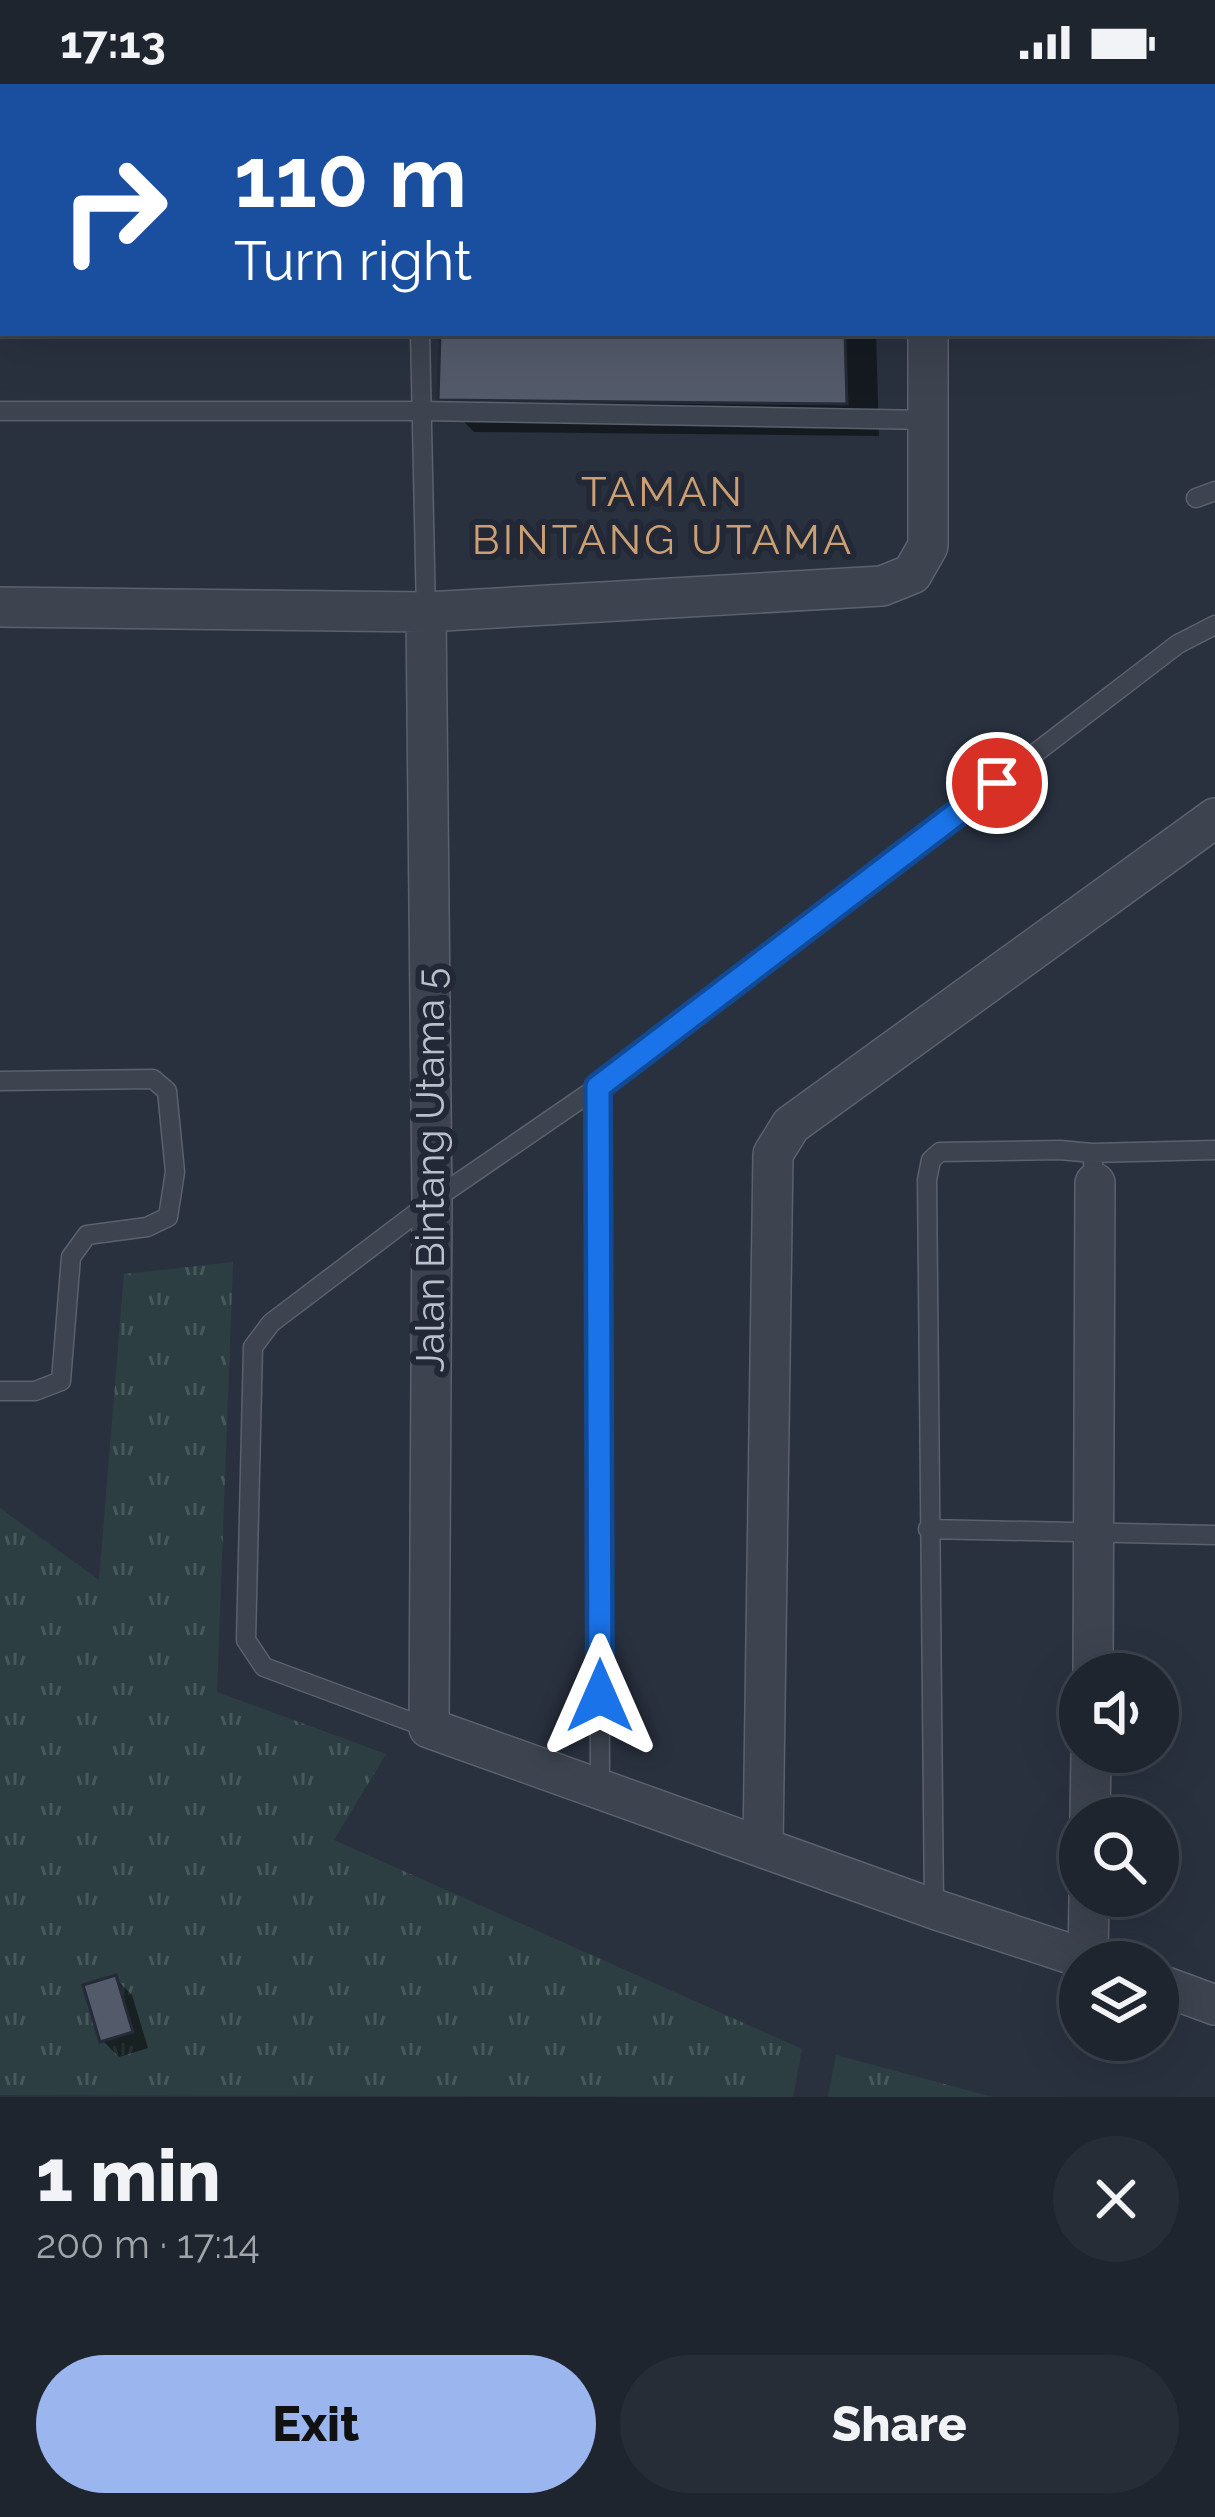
<!DOCTYPE html>
<meta charset="utf-8">
<style>
body{margin:0;font-family:Raleway,sans-serif;background:#272d37;color:#f1f3f6;height:100vh;display:flex;flex-direction:column;font-size:45px;white-space:nowrap}
*{box-sizing:border-box;margin:0}
p{font-size:39px;color:#a1a5aa}
.icon{flex:none;width:66px;height:66px;fill:none;stroke:currentColor;stroke-width:2;stroke-linecap:round;stroke-linejoin:round}
.map{position:relative;height:2013px;overflow:hidden}
.drawer{display:flex;flex-direction:column;background:#1f252f;flex:1}
.drawer>*{flex:none}
.hud{position:absolute;left:0px;top:0px;width:1215px;height:252px;box-shadow:0 12px 48px #0002,0 0 0 3px #3c424b;background:#1a4fa0;color:#fff;overflow:hidden}
.controls{position:absolute;left:1059px;top:1569px;display:grid;gap:24px}
.controls a{display:grid;place-items:center;width:120px;height:120px;border-radius:50%;background:#1f252f;box-shadow:0 12px 48px #0002,0 0 0 3px #3c424b;font-size:60px}
.pin{position:absolute;display:grid;place-items:center;width:102px;height:102px;color:#fff;margin:-51px;border:6px solid #fff;border-radius:50%;box-shadow:0 3px 12px #0007}
.me{position:absolute;width:132px;margin:-66px;rotate:0deg;stroke-linejoin:round;filter:drop-shadow(0 0 9px #0008)}
.turn{display:flex;align-items:center;gap:42px;height:252px;padding:0 36px;font-size:54px}
.turn .icon{width:156px;height:156px;stroke-width:2.5}
.turn b{display:block;font-size:84px;line-height:102px}
.round{display:grid;place-items:center;flex:none;width:126px;height:126px;border-radius:63px;background:#272d37}
.head{display:flex;align-items:center;justify-content:space-between;height:204px;padding:0 36px}
h1{font-size:72px;font-weight:800;line-height:90px}
.button{display:flex;gap:24px;margin-top:auto;padding:24px 36px}
.button a{flex:1;height:138px;border-radius:72px;background:#9bb5ee;color:#111;font-size:48px;font-weight:800;line-height:138px;text-align:center}
.button a+a{background:#272d37;color:#f1f3f6}
.status{display:flex;justify-content:space-between;align-items:center;height:84px;padding:0 60px;background:#1f252f;direction:ltr}
.status svg{height:33px;fill:currentColor}
.map>svg:first-child{display:block}
</style>
<div class="status"><b>17:13</b><svg viewBox="0 0 49 12"><path d="M0 12V9h3v3zM5 12V6h3v6zM10 12V3h3v9zM15 12V0h3v12zM26 1h20v11H26zM47 4h2v5h-2z"/></svg></div>
<div class="map">
<svg width="1215" height="2013" viewBox="0 0 1215 2013">
<defs>
<pattern id="grass-tufts" width="24" height="20" patternUnits="userSpaceOnUse" patternTransform="scale(3)"><rect width="24" height="20" fill="#2c3e41"/><path d="M3 7l-1-3M5 7V3M7 7l1-3M15 17l-1-3M17 17v-4M19 17l1-3" fill="none" stroke="#48585b"/></pattern>
</defs>
<rect width="100%" height="100%" fill="#29313f"/>
<!-- grass -->
<path fill="url(#grass-tufts)" d="M233 1178 217 1608 386 1670 334 1756 802 1965 793 2013 0 2011V1424L99 1496 124 1190Z
M836 1971 993 2013H828Z"/>
<!-- shadow -->
<path fill="#0007" d="M443 249H876L879 352 474 348 441 315Z
M115 1894 132 1911 148 1964 119 1973 102 1956Z"/>
<!-- building -->
<path fill="#535a6a" stroke="#242a37" stroke-width="3" d="M440 249H845L847 320 438 316Z
M116 1891 133 1948 100 1958 83 1901Z"/>
<g fill="none" stroke-linecap="round" stroke-linejoin="round">
<!-- service casing -->
<g stroke="#5b616d" stroke-width="21">
<path id="service" d="M281 0 283 3
M772 0 773 3
M589 3 599 0
M420 249 426 528
M0 327H422L929 336
M1196 414 1215 407
M0 997 153 995 167 1007 175 1088 168 1133 147 1143 87 1151 71 1173 61 1297 35 1307H0
M598 1003 600 1706
M1092 1069 1215 1066
M928 1445 1215 1451
M428 1644 264 1583 246 1556 253 1263 271 1239 432 1117 598 1003 1178 560 1215 541
M934 1825 927 1096 931 1076 940 1068 1060 1066 1092 1069 1095 1099"/>
</g>
<!-- minor casing -->
<g stroke="#5b616d" stroke-width="42">
<path id="minor" d="M205 3V0
M0 523 426 528 882 502 912 490 928 462V249
M426 528 432 1117 429 1644 934 1825 1095 1878
M1093 1590 1095 1099
M1090 1734 1091 1668
M763 1761 773 1070 791 1041 1215 734
M1088 1876 1089 1812
M1158 1900 1215 1921"/>
</g>
<!-- tertiary casing -->
<g stroke="#5b616d" stroke-width="51">
<path id="tertiary" d="M852 3 865 0
M0 131H3"/>
</g>
<!-- service -->
<use href="#service" stroke="#3d434f" stroke-width="18"/>
<!-- minor -->
<use href="#minor" stroke="#3d434f" stroke-width="39"/>
<!-- tertiary -->
<use href="#tertiary" stroke="#3d434f" stroke-width="48"/>
</g>
<g fill="none" stroke-linecap="round" stroke-linejoin="round">
<!-- route casing -->
<g stroke="#114b97" stroke-width="30">
<path id="route" d="M600 1612 598 1003 997 699"/>
</g>
<!-- route -->
<use href="#route" stroke="#1a73e8" stroke-width="21"/>
</g>
<g text-anchor="middle" stroke-width="12" stroke-linejoin="round" paint-order="stroke">
<!-- street labels -->
<g font-size="39" fill="#babfca" stroke="#222835">
<text transform="translate(430 1086) rotate(-90)" y="14">Jalan Bintang Utama 5</text>
</g>
<!-- neighbourhood labels -->
<g font-size="42" letter-spacing="3" fill="#cb9f73" stroke="#222835">
<text x="663" y="422">TAMAN<tspan x="663" dy="48">BINTANG UTAMA</tspan></text>
</g>
</g>
</svg>
<div class="controls">
<a><svg class="icon" aria-label="sound" viewBox="0 0 24 24"><path d="M4 9h4l5-4v14l-5-4H4zM17 9q2 3 0 6"/></svg></a>
<a><svg class="icon" aria-label="search" viewBox="0 0 24 24"><circle cx="10" cy="10" r="6"/><path d="M15 15l6 6"/></svg></a>
<a><svg class="icon" aria-label="layers" viewBox="0 0 24 24"><path d="M12 4l9 5-9 5-9-5zM3 14l9 5 9-5"/></svg></a>
</div>
<div class="pin" style="left:997px;top:699px;background:#d93025"><svg class="icon" aria-label="arrive" viewBox="0 0 24 24"><path d="M6 21V4h12l-3 4 3 4H6"/></svg></div>
<svg class="me" style="left:600px;top:1612px" viewBox="-20 -20 40 40"><path d="M0-17L14 15 0 8-14 15z" fill="#1a73e8" stroke="#fff" stroke-width="4"/></svg>
<div class="hud">
<div class="turn"><svg class="icon" aria-label="right" viewBox="0 0 24 24"><path d="M7 20v-9h11M14 6l5 5-5 5"/></svg><div><b>110 m</b>Turn right</div></div>
</div>
</div>
<section class="drawer">
<div class="head"><div><h1>1 min</h1><p>200 m · 17:14</p></div><a class="round"><svg class="icon" aria-label="close" viewBox="0 0 24 24"><path d="M6 6l12 12M18 6L6 18"/></svg></a></div>
<div class="button"><a>Exit</a><a>Share</a></div>
</section>
